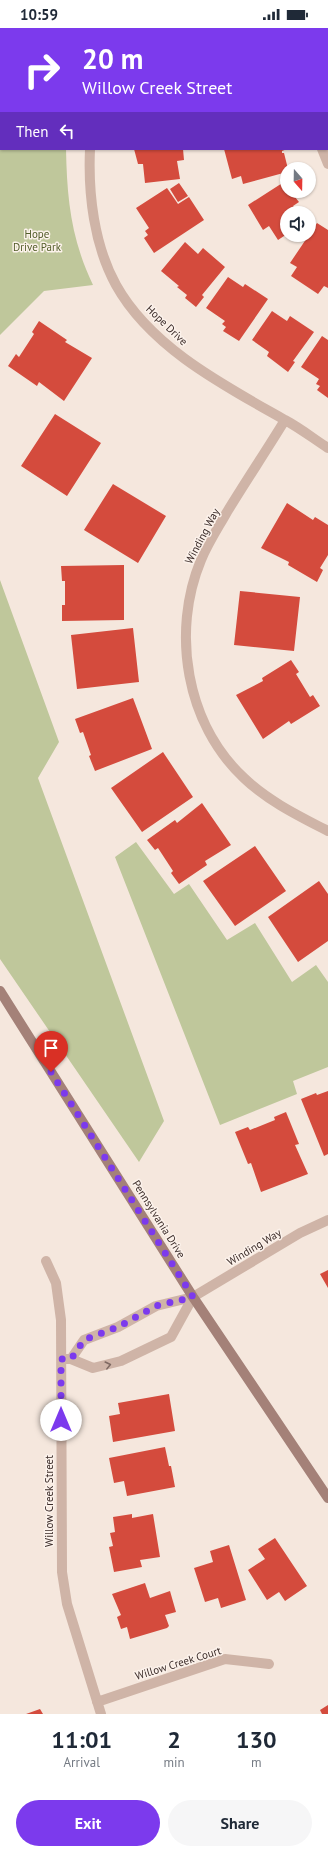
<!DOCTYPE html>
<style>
body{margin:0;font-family:"PT Sans",sans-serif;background:#f6f6f7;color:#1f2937;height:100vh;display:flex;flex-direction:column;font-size:15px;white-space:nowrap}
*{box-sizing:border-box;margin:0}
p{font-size:13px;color:#747a83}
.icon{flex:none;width:22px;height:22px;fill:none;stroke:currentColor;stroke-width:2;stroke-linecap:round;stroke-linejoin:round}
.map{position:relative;height:1686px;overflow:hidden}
.side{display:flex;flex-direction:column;background:#fff;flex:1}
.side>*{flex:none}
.banner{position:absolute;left:0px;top:0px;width:328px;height:122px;box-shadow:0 1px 3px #0004;background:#7c3aed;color:#fff;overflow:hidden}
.needle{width:26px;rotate:160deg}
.tools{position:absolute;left:280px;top:134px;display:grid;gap:8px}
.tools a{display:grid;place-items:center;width:36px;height:36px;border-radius:50%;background:#fff;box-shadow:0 1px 3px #0004;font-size:20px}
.pin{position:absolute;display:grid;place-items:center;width:34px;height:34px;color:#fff;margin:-41px -17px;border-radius:50% 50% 50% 0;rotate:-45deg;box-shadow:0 0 4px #0007}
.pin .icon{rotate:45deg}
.me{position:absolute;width:44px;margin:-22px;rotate:0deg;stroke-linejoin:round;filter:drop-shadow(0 0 3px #0008)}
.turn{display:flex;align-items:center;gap:14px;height:84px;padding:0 16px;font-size:18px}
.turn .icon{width:52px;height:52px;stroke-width:2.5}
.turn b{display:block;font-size:28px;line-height:34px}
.then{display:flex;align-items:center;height:38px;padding:0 16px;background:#0003;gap:8px;font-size:15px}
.eta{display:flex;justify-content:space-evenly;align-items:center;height:68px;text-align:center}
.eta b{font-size:24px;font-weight:600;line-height:28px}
.cta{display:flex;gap:8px;margin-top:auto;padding:8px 16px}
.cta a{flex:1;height:46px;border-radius:24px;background:#7c3aed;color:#fff;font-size:16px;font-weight:600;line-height:46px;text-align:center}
.cta a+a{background:#f6f6f7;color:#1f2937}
.status{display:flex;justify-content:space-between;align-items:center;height:28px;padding:0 20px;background:#fff;direction:ltr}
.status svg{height:11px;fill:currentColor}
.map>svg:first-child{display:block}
</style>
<div class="status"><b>10:59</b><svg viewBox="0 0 49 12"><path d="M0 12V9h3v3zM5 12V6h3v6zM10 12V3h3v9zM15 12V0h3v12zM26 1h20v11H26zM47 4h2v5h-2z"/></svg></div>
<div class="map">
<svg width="328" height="1686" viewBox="0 0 328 1686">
<rect width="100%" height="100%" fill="#f5e7dd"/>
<!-- green -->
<path fill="#bfc79b" d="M0 0H83L1 1V121H66C67 171 71 211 93 257L44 263 0 307Z
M0 552 59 714 38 750 164 1093 139 1134 0 931Z
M136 814 174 866 189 856 227 912 255 895 292 954 316 937 328 954V1039L293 1053 297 1066 220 1097 115 829Z"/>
<!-- building -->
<path fill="#d44b3d" d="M134 121H183L184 132 177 133 180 151 145 155 143 136H138Z
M224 121H287L282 123V125H284L288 141 287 144 243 156 241 148 232 151Z
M287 152V163H296L298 167 295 169 299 174 293 178 299 185H287V206L278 212 269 198 263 202 248 177Z
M179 155 188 168 178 174 170 161Z
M167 160 178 176 189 169 204 192 154 225 144 210 148 207 145 203 149 200 136 180Z
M317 195 328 202V260L324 258 318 266 291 248 297 239 290 235Z
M185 214 198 226 203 220 225 239 202 267 204 269 196 279 185 270 187 267 177 259 179 258 161 243Z
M228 249 243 259 245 256 268 271 239 313 223 303 226 299 222 296 225 293 206 280Z
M272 283 287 293 290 288 314 304 293 333 295 334 288 344 267 328 269 324 252 312Z
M39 293 67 312 65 314 92 330 64 373 39 354 37 358 8 338 16 326 19 329 34 306 32 304Z
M322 308 328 312V370L317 362 320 358 316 356 319 351 301 339Z
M55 386 101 415 67 468 21 438Z
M113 456 166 488 138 535 84 502Z
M287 475 313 492 315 489 328 497V527L320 540 323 542 317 554 288 537 289 534 261 520Z
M124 537V592L62 593V577H65V553H62L61 538Z
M240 563 300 569 294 623 234 617Z
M133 600 139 654 77 661 71 607Z
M291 632 299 644 296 646 310 669 313 667 320 678 291 696 289 693 263 711 236 667 263 653 262 650Z
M133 670 152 721 95 743 89 728 91 727 83 704 80 705 75 691Z
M163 724 193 769 142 804 111 760Z
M202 775 231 817 205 833 207 837 179 856 171 845 173 843 158 820 155 822 147 812 175 792 177 795Z
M255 818 286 863 235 898 203 853Z
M319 853 328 866V913L298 934 268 889Z
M328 1063V1126L324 1128 301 1071 316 1065 317 1067Z
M286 1084 299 1116 295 1117 308 1146 261 1164 251 1135 248 1136 235 1104 248 1099 250 1102 275 1092 274 1089Z
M328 1242V1260L320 1246Z
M169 1366 175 1403 113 1414 109 1388 120 1386 118 1375Z
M165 1419 169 1438H171L175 1459 127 1468 124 1453 114 1455 109 1430Z
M132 1486V1490L153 1486 160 1529 140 1532 142 1539 114 1544 109 1519 113 1518 110 1505 115 1504 113 1489Z
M275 1510 307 1558 285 1573 279 1564 267 1572 248 1542 265 1531 258 1521Z
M229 1517 246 1572 221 1580 218 1570 205 1574 194 1540 213 1534 210 1523Z
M145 1555 150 1570 170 1563 176 1584 165 1587 169 1598 167 1600 130 1611 127 1599 121 1601 117 1589 121 1587 112 1566Z
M328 1677V1686H322L320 1682Z
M40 1681 43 1686H26Z"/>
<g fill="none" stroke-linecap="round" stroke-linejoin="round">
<!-- street -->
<path stroke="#cfb4a7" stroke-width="10" d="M107 1V0
M327 40 328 36
M90 121C88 166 94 217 116 257 151 320 225 358 285 392 300 400 314 411 328 420
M322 121 328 136
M285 392C266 423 246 453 227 484 218 500 208 515 201 532 171 604 186 696 244 750 268 773 299 788 328 803
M46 1233 56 1255 61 1292 62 1544 67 1576 101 1686
M65 1331H71L93 1340 121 1333 171 1309 193 1269
M71 1331 84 1312 118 1299 156 1278 193 1269 300 1205 328 1192
M97 1674 225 1631 269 1636"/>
<!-- secondary -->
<path stroke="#a48178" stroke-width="10" d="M0 963 193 1269 328 1470"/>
</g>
<!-- one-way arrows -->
<defs><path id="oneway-chevron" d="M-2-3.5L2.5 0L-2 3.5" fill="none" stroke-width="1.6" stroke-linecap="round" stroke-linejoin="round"/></defs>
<use stroke="#7e6962" href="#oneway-chevron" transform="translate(108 1337) rotate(-14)"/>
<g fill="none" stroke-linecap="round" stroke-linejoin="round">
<!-- route -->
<path stroke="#7c3aed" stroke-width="7" stroke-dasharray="0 12.6" d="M51 1044 193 1269 156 1278 118 1299 84 1312 71 1331H61V1392"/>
</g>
<g text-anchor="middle" stroke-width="3" stroke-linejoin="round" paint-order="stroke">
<!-- park labels -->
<g font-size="11" fill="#525d29" stroke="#fcf2eb">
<text x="37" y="210">Hope<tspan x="37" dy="13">Drive Park</tspan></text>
</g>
<!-- street labels -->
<g font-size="11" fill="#3b2c29" stroke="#fcf2eb">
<text transform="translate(167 297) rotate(44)" y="4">Hope Drive</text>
<text transform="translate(202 508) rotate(-62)" y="4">Winding Way</text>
<text transform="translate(159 1191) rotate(58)" y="4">Pennsylvania Drive</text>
<text transform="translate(254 1219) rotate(-31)" y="4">Winding Way</text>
<text transform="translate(49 1473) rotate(-90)" y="4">Willow Creek Street</text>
<text transform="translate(178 1635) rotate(-17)" y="4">Willow Creek Court</text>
</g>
</g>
</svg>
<div class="tools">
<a><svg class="needle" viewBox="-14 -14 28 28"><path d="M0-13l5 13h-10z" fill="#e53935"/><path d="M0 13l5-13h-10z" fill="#747a83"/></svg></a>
<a><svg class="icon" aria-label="sound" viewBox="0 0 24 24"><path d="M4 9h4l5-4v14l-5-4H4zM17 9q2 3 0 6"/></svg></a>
</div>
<div class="pin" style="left:51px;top:1044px;background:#d93025"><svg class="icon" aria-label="arrive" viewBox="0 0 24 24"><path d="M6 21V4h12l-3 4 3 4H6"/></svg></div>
<svg class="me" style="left:61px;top:1392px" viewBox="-20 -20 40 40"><circle r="19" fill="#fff"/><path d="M0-13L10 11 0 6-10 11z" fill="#7c3aed"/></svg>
<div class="banner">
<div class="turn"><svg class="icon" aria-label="right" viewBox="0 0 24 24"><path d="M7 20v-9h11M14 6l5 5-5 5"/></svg><div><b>20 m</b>Willow Creek Street</div></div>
<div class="then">Then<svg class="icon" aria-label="left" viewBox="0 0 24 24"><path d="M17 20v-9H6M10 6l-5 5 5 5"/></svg></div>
</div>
</div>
<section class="side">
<div class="eta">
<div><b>11:01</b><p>Arrival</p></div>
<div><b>2</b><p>min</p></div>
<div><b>130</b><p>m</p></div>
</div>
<div class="cta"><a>Exit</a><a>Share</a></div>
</section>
